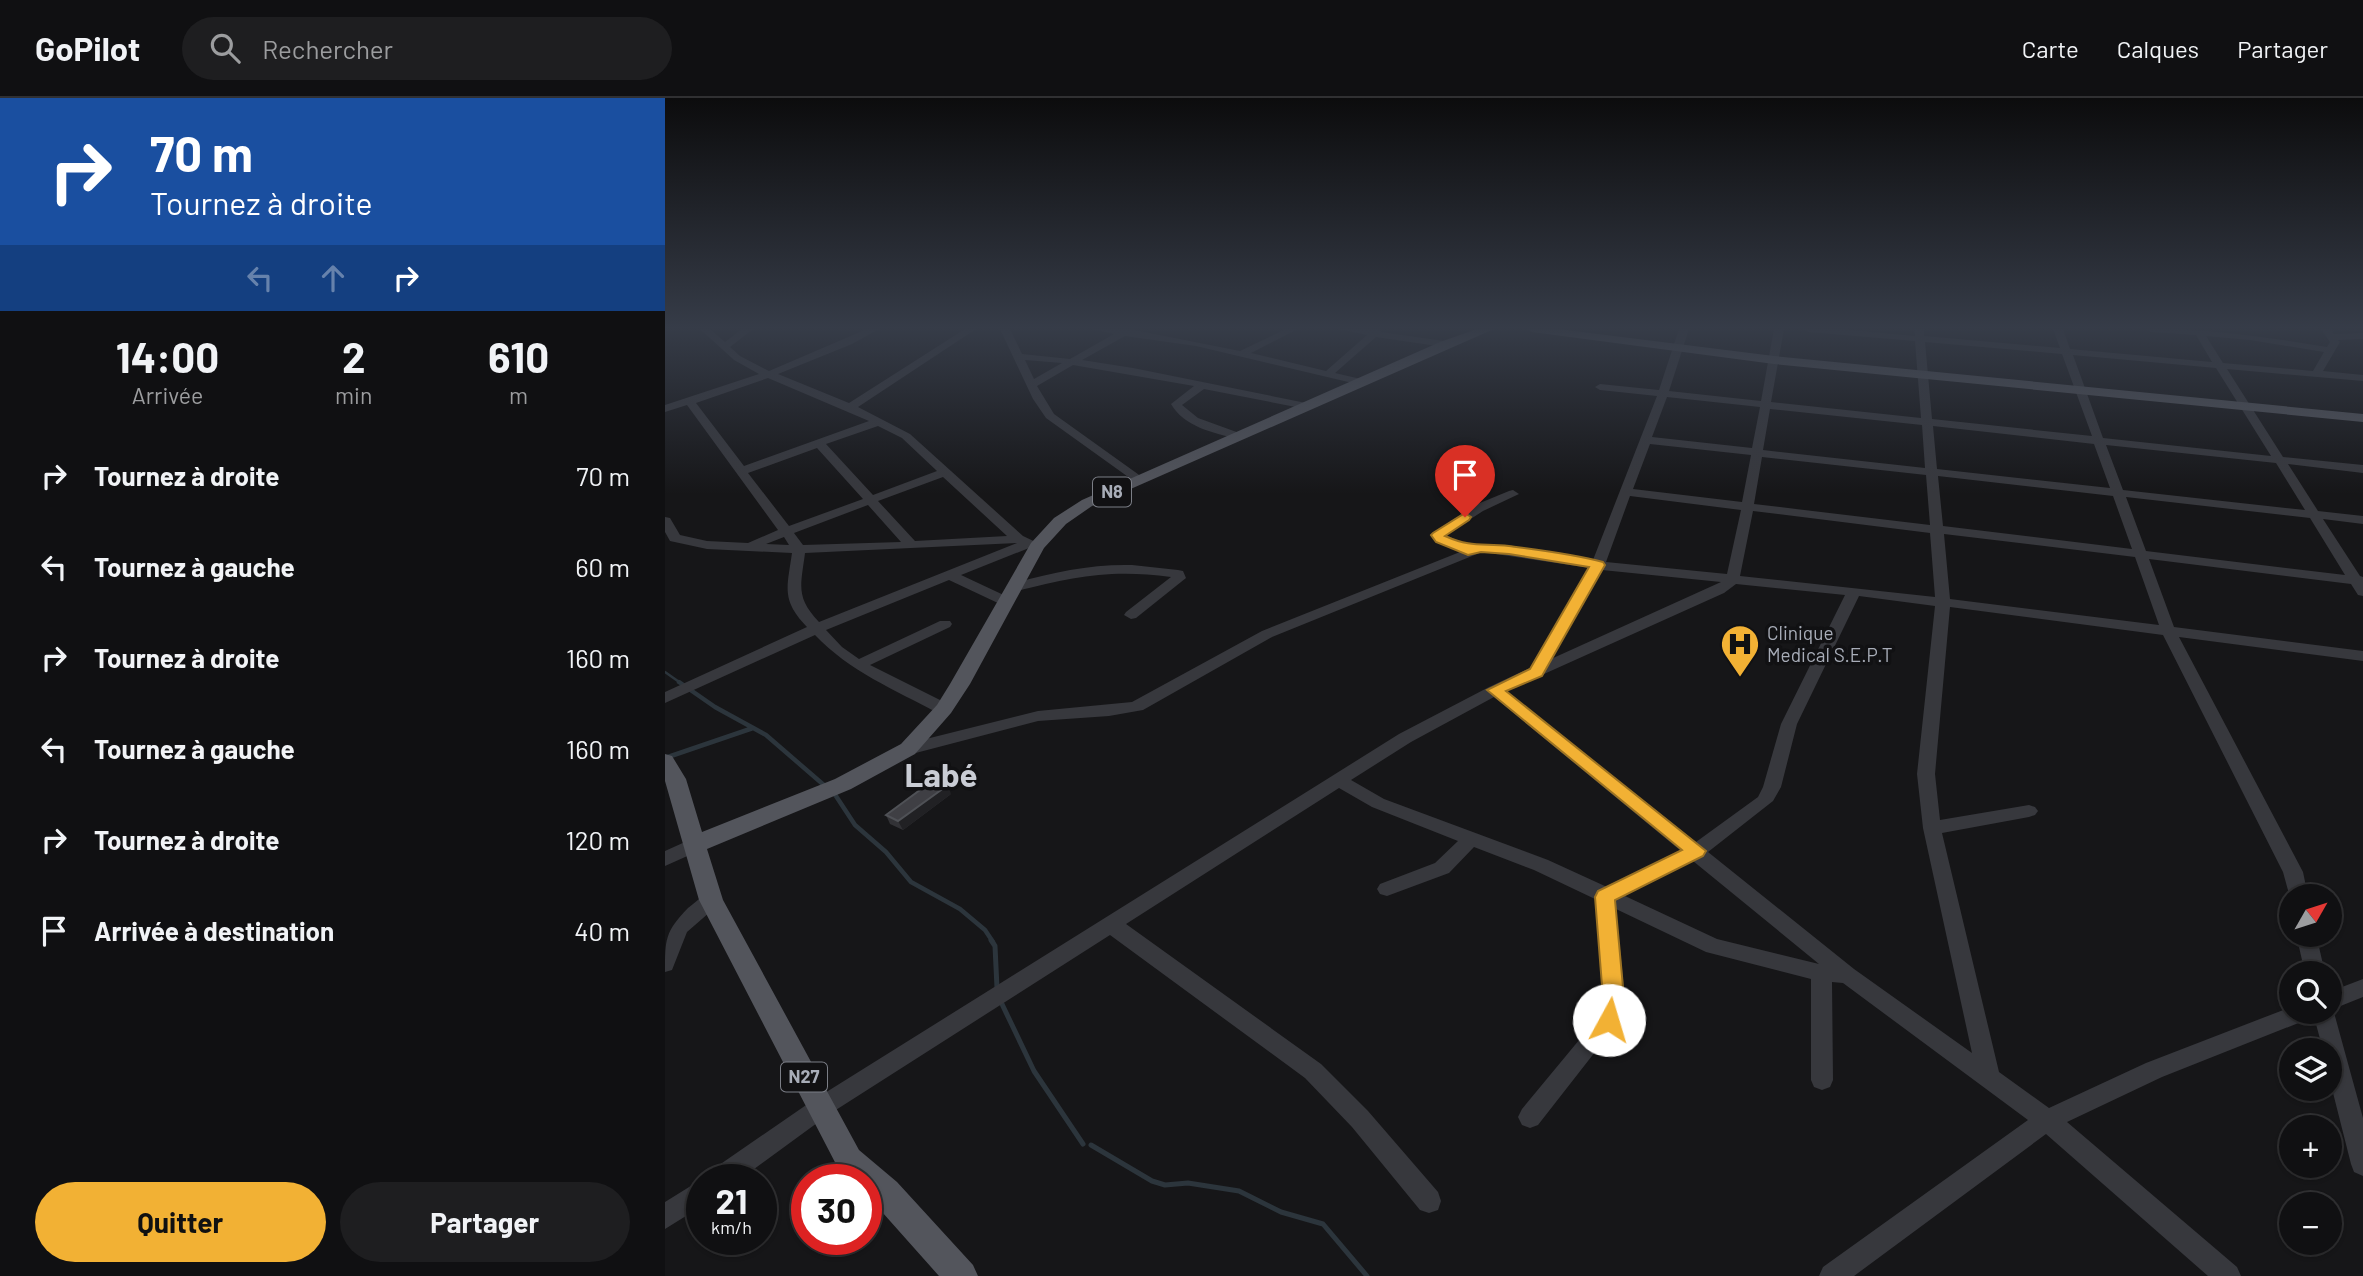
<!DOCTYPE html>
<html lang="fr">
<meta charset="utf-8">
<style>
body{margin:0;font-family:Barlow,sans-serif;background:#1e1e20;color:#f1f3f6;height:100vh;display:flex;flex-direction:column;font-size:26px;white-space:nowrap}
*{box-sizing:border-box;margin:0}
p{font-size:23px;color:#9c9d9f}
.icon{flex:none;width:38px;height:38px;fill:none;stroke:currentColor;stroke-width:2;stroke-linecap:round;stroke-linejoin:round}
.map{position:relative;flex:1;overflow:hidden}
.side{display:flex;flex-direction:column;background:#101012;width:665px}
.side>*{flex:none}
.banner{background:#1a4fa0;color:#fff;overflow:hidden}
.needle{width:46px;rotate:51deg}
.fabs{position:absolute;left:1614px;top:786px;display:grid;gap:14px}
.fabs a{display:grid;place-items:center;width:63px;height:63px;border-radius:50%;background:#101012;box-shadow:0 2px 5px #0004,0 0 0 2px #303032;font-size:35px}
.speed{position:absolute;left:21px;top:1066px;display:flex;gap:14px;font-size:35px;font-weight:700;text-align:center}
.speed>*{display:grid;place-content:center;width:91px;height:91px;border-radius:50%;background:#101012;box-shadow:0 2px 5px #0004,0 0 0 2px #303032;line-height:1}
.speed small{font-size:18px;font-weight:400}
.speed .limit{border:10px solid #d22;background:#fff;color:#111}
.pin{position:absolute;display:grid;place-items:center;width:60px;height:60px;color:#fff;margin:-72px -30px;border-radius:50% 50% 50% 0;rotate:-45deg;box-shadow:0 0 7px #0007}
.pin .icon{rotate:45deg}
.me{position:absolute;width:77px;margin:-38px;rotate:6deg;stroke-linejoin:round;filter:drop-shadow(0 0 5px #0008)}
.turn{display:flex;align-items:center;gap:24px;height:147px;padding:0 35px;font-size:32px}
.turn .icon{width:91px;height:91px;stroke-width:2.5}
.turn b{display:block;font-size:49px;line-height:60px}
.lanes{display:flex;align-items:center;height:66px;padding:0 35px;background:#0003;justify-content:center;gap:35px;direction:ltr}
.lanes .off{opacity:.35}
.eta{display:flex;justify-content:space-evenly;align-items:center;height:119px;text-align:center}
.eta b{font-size:42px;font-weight:700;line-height:49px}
.primary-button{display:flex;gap:14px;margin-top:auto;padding:14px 35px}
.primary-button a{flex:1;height:80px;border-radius:42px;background:#f2b134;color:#111;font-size:28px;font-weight:700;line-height:80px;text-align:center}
.primary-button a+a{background:#1e1e20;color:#f1f3f6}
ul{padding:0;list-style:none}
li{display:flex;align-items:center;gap:21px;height:91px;padding:0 35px}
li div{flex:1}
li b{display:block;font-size:26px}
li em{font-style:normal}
header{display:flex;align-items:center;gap:42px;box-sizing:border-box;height:98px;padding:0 35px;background:#101012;border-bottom:2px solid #303032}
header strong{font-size:33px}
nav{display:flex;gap:38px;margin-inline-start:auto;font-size:24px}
.search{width:490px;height:63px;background:#1e1e20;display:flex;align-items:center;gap:18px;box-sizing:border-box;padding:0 24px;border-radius:38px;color:#9c9d9f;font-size:26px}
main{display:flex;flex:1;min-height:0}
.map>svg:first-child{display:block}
</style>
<header>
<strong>GoPilot</strong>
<div class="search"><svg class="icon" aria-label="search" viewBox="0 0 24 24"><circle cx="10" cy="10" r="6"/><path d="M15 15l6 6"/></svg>Rechercher</div>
<nav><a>Carte</a><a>Calques</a><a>Partager</a></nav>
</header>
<main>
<section class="side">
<div class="banner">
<div class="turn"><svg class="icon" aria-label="right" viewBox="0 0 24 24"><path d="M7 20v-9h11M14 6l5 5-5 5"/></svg><div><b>70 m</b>Tournez à droite</div></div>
<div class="lanes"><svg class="icon off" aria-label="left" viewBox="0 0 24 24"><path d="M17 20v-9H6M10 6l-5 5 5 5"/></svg><svg class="icon off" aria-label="ahead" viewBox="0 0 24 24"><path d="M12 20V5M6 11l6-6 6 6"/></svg><svg class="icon" aria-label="right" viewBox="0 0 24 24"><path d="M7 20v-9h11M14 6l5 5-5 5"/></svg></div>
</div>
<div class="eta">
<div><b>14:00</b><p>Arrivée</p></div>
<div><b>2</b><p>min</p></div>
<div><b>610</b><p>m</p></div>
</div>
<ul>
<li><svg class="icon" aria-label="right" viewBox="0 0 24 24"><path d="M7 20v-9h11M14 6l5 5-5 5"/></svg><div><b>Tournez à droite</b></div><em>70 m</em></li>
<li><svg class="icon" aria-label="left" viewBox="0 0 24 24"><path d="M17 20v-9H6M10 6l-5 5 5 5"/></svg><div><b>Tournez à gauche</b></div><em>60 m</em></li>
<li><svg class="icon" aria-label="right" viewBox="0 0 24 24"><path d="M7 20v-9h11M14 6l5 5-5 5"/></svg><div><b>Tournez à droite</b></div><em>160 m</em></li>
<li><svg class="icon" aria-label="left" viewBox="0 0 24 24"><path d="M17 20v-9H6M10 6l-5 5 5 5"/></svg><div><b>Tournez à gauche</b></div><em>160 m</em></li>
<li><svg class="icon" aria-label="right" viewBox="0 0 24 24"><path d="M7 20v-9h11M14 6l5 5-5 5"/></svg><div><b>Tournez à droite</b></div><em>120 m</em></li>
<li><svg class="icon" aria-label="arrive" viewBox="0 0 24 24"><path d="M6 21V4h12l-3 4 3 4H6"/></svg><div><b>Arrivée à destination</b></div><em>40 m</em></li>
</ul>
<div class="primary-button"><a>Quitter</a><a>Partager</a></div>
</section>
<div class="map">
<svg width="1698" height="1178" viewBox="0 0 1698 1178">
<rect width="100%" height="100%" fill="#161618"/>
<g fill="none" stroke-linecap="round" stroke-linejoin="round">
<!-- stream-far2 -->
<path stroke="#2c353c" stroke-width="2.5" d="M0 574 17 586"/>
<!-- stream-far1 -->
<path stroke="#2c353c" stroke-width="4.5" d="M14 584 50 609 101 637 160 688
M0 660 88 630
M169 695 190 727 221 754 246 784 295 811 320 832 328 844"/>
<!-- stream -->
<path stroke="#2c353c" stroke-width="5" d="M326 842 330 848 332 890
M336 904 369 973 418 1046
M426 1047 487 1083 500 1087 523 1085 574 1093 616 1114 658 1126 702 1178"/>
<!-- minor -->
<path fill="#37383d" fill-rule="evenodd" d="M35 231H45L60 244 77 231H88L65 249 75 258 104 273 202 231H214L187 246 113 276 184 305 300 231H311L193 309 245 336 358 438 379 448 372 452 364 450 296 477 345 500 347 503 345 506H335L284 482 161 532 177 549 194 561 275 523H285L287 526 285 529 205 567 285 607 287 611 285 615H273C230 592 184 573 150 537L0 605V594L142 529C116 502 122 490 127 455L42 451 5 443 0 434V419L5 420 15 437 42 443 83 445 113 432 22 307 0 314V307L94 276 69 262ZM103 280 204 323 79 368 31 305ZM213 328 237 340 272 373 208 397 161 346ZM152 350 198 401 124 428 83 375ZM278 379 342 438 250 443 213 403ZM203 407 236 444 138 447 129 435ZM119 439 124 447 101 446ZM352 445 154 524C130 499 136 487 140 455Z
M335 231H345L357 256 405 261 449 236 428 231H464L575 253 621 231H633L586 255 661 273 702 237 674 231H715L716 234 779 243 784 246 779 249 711 239 670 275 700 282V286L696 287 531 248 460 238 417 262 468 270 641 305 646 308 641 311 539 291 517 307 533 320 577 336V340L573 341C549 335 519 329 506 306L529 288 408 267 372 288 389 316 477 379V385L473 386 381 320 368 301ZM360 262 397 265 369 281Z
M1014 231H1024L1004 293 1096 303 1109 231H1119L1106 304 1256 320 1250 243 1143 234 1138 231H1174L1250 238 1249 231H1259V238L1395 250 1388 231H1398L1405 251 1547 264 1531 237 1486 234 1481 231C1542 230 1602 239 1662 249L1665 244 1656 231H1666L1669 236 1698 235V241L1673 242 1675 244 1658 273 1698 277V283L1562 271 1618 359 1698 367V375L1623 366 1653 413 1698 418V426L1658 421 1695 478 1698 479V498L1693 497 1686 486 1484 461 1509 529 1698 553V563L1514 539 1638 774 1643 798H1626V803L1618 774 1498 537 1285 509 1270 676 1275 722 1364 707 1370 709 1373 713 1370 717 1364 719 1277 735 1334 974 1384 1010 1481 965 1626 909V914H1664V894L1698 881V899L1668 911 1698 1020V1078L1689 1074 1686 1066 1664 979V952H1658L1648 915 1646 920 1497 979 1402 1024 1572 1169 1576 1178H1543L1381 1036 1189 1178H1154L1158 1169 1363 1022 1178 885 1167 884 1168 982 1165 989 1157 992 1149 989 1146 982V881L1041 854 951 811 960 900 955 922 873 1027 865 1030 857 1027 853 1019 857 1011 934 918 938 900 930 801 869 772 809 749 784 775 722 798 715 796 712 791 715 786 770 765 793 743 707 709 674 690 461 826 656 966 703 1013 773 1094 776 1103 773 1112 764 1115 755 1112 687 1029 640 980 445 837 163 1017 74 1082H41L44 1074 147 1003 667 678 734 636 824 589 865 570 925 470 817 454 607 539 478 612 444 618 373 623 243 657 237 655 235 651 237 647 373 613 467 604 597 533 795 454 765 437 810 407 844 393 848 392 854 396 818 413 781 437 806 449 816 446 928 462 992 298 935 292 930 289 935 286 994 292ZM1541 238 1585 242 1659 254 1648 273 1558 265ZM1260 244 1397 256 1427 338 1267 321ZM1408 257 1551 270 1606 358 1438 340ZM1002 299 1095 309 1087 350 987 339ZM1105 311 1257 327 1260 370 1098 352ZM1268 328 1429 346 1445 390 1272 371ZM985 346 1086 357 1077 404 968 391ZM1441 347 1611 365 1640 412 1458 392ZM1097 359 1261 377 1265 427 1089 406ZM1273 378 1448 398 1467 451 1278 428ZM965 398 1076 412 1062 476 941 464ZM1461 399 1645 420 1680 477 1481 453ZM1088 413 1265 435 1270 499 1075 478ZM1279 436 1470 459 1494 527 1285 501ZM937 472 1056 484 886 561ZM1071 486 1180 497 1116 626 1098 689 1093 699 1031 744 841 593 1059 495ZM1194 498 1270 508 1252 676 1258 730 1307 955 1189 871 1043 754 1108 703 1116 689 1132 626ZM829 599 1016 753 942 789 883 762 719 701 686 682 746 644ZM1028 763 1154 866 1052 841 960 798Z
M467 467 513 472 518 473 521 480 471 520 466 521 459 517 461 514 506 479C444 471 408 479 348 494L341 490 343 487C384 475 424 466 467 467Z
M31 739 38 741 40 746 38 751 0 768V753Z
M46 795 53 797 56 802 53 807 22 834 7 872 0 874C0 841 0 834 23 810 31 804 37 797 46 795Z
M1631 836H1651L1660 875H1640Z
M37 1081V1108L0 1131V1104Z"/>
<!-- major -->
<path fill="#53555c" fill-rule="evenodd" d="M812 231H829L427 408 401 426 379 450 305 586 286 615 250 656 186 691 42 751 58 802 194 1052 232 1084 308 1167 313 1178H274L201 1096V1082H184L174 1072 34 802 0 683V656L7 658 21 681 37 734 170 681 236 646 272 607 285 586 366 445 389 420 417 402 775 244Z
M861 231H893L1109 258 1698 316V324L1109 266 867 234Z"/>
</g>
<!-- wall -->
<path fill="#323236" d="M286 696 238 732 225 726 221 717Z"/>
<!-- shaded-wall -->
<path fill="#212124" d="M283 687 286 696 238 732 233 723Z"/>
<!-- building -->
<path fill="#3f3f44" stroke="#4f5156" stroke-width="2" d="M270 681 283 687 233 723 221 717Z"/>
<!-- sky -->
<linearGradient id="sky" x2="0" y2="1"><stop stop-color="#0c0c0d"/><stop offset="0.58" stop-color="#363c48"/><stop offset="1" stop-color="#363c48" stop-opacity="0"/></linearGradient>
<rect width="1698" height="396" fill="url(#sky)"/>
<!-- route -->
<path fill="#f2b134" stroke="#9d7322" stroke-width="2" d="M800 415 806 419 804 422 780 438C807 450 817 445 844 448 875 452 908 456 938 464L940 467 877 578 841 593 1041 753 1038 758 950 802 959 900 952 929 944 931 936 929 933 922 938 900 930 799 933 793 1017 752 822 592 865 571 924 469 844 456 816 454 803 457 771 444 766 437 768 435Z"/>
<!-- icons -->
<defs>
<g id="hospital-pin" transform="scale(2.0125)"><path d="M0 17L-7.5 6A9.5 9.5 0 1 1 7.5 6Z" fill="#f2b134" stroke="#111113"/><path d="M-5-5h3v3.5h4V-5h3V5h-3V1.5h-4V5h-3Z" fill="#111"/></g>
</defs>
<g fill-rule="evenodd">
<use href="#hospital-pin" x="1075" y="546"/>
</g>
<g text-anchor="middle" stroke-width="7" stroke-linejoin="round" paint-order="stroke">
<!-- shield labels -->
<g fill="#111113" stroke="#7b7e86" stroke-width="2">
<rect x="428" y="379.5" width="38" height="29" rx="5"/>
<rect x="116" y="964.5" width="46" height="29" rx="5"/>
</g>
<g font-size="18" font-weight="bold" fill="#a8adb8">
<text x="447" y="400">N8</text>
<text x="139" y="985">N27</text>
</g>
<!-- poi labels -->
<g font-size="19" fill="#a8adb8" stroke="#111113" text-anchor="start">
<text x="1102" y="542">Clinique<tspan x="1102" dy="22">Medical S.E.P.T</tspan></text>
</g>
<!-- town labels -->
<g font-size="33" font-weight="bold" fill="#c9ccd4" stroke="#111113">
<text x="276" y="689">Labé</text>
</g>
</g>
</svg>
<div class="fabs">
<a><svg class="needle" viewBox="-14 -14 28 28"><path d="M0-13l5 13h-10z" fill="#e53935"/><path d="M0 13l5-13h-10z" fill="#9c9d9f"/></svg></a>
<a><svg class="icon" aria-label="search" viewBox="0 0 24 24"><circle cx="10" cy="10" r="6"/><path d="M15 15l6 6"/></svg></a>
<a><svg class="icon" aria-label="layers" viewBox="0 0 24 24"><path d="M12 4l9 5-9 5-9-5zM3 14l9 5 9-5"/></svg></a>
<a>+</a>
<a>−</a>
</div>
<div class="speed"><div>21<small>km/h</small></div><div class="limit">30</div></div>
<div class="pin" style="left:800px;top:419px;background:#d93025"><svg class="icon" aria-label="arrive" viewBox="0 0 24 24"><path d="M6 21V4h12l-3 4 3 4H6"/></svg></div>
<svg class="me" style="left:944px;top:922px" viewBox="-20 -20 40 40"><circle r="19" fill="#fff"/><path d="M0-13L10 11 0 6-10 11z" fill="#f2b134"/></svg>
</div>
</main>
